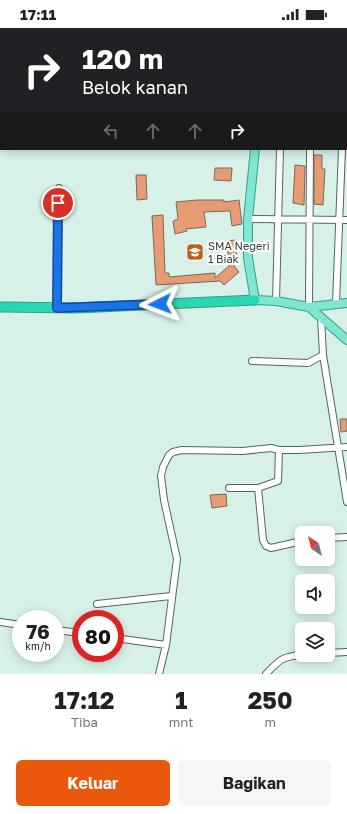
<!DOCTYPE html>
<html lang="id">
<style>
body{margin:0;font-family:"Golos Text",sans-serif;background:#f6f6f6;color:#222;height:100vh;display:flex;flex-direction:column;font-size:15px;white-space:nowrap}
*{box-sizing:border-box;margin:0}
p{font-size:13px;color:#767676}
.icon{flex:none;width:22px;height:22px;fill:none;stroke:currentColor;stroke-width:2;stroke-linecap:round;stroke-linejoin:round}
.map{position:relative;height:646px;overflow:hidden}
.panel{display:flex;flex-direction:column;background:#fff;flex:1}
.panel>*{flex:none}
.top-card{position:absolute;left:0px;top:0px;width:347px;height:122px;box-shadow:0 2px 10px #0003;background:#202124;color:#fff;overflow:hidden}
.needle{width:26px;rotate:325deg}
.buttons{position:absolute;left:295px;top:498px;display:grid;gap:8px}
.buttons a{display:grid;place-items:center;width:40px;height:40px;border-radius:6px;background:#fff;box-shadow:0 2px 10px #0003;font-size:20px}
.speed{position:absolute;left:12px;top:582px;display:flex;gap:8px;font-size:20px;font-weight:700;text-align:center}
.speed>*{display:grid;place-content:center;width:52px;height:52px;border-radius:50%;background:#fff;box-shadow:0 2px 10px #0003;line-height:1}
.speed small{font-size:10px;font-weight:400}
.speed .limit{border:6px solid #d22;background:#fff;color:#111}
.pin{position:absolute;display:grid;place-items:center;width:34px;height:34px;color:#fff;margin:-17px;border:2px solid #fff;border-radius:50%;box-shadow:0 1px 4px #0007}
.me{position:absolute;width:44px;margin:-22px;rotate:267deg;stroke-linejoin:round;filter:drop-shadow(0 0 3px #0008)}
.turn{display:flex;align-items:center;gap:14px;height:84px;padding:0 16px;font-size:18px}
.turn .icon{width:52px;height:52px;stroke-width:2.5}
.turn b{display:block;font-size:28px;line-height:34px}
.lanes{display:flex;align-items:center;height:38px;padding:0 16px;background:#0003;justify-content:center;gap:20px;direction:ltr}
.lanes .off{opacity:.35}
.eta{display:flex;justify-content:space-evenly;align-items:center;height:68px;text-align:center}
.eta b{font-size:24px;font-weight:700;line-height:28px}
.action{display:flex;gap:8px;margin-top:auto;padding:8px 16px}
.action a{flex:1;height:46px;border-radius:6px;background:#ea580c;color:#fff;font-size:16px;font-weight:700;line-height:46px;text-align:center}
.action a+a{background:#f6f6f6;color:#222}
.status{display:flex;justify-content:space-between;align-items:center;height:28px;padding:0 20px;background:#fff;direction:ltr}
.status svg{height:11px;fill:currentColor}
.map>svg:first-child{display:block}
</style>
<div class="status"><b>17:11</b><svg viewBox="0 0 49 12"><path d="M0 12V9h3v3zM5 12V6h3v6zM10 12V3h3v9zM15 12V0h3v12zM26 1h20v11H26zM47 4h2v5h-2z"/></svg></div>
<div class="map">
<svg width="347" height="646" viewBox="0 0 347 646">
<rect width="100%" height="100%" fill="#d7f1e9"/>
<!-- building -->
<path fill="#e79b73" stroke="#7a675d" d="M314 127H322V141H325L323 177 314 176Z
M295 137 305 138 304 177 293 175Z
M215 140H232L231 153 214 152Z
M136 147H146L147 171 137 172Z
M197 172H224V174L239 172 242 196 232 198 230 183 204 184 206 199 186 201 187 203 175 206 173 193 178 191 176 174Z
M163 187 165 245H169V249L215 245V250L229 238 227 213 235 212 237 234H231L239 244 224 257 220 253 156 257 152 188Z
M340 391H347V403L341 404Z
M226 466 227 478 212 480 210 467Z"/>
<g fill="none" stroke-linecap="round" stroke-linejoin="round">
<!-- minor casing -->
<g stroke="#506760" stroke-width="8">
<path id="minor" d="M0 17H1
M346 42H347
M346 109H347
M248 191 347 192
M276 273 280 121
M336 275 342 121
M309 279 310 121
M57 280 59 160
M321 289 323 327 347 474
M252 333 308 335 323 327
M279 422 278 453 258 460 263 512 266 518 271 520 302 513
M229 460H258
M328 510 347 509
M97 576 171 568
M0 594 21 597
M55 602 81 605
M115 610 166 617
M328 625 347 624
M159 646 166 617 177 531 164 472 161 448 163 439 169 427 173 424 182 422 243 423 271 420 279 422H299L347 419
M266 646C279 632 283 628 302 627"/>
</g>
<!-- major casing -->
<g stroke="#2ea188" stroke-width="10">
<path id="major" d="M267 1V0
M255 121 248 191V230L255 272 276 273 309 279 347 275
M309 279 347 312"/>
</g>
<!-- highway casing -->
<g stroke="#2ea188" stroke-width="11">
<path id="highway" d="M0 279 76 280 255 272"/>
</g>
<!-- minor -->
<use href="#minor" stroke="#fff" stroke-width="6"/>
<!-- major -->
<use href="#major" stroke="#80e6d1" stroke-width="8"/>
<!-- highway -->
<use href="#highway" stroke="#2bd6b2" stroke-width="9"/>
</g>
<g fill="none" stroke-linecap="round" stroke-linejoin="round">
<!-- route casing -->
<g stroke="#114b97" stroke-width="10">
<path id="route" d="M58 175 57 280 160 276"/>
</g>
<!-- route -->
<use href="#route" stroke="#1a73e8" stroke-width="7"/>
</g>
<!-- icons -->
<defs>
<g id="school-square" transform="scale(0.9)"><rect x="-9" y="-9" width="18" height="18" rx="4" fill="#be5c1e" stroke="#fff"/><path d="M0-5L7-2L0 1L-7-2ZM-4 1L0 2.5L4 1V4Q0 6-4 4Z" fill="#fff"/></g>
</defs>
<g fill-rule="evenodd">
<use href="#school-square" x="195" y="224"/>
</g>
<g text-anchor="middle" stroke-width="4" stroke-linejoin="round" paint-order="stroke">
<!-- poi labels -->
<g font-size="11" fill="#343f3b" stroke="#fff" text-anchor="start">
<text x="208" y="222">SMA Negeri<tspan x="208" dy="13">1 Biak</tspan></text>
</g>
</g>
</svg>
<div class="buttons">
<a><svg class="needle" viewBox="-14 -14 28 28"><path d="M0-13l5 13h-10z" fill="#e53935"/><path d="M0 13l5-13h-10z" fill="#767676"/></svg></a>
<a><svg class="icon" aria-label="sound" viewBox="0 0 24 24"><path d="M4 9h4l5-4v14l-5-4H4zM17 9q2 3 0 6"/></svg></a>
<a><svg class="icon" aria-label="layers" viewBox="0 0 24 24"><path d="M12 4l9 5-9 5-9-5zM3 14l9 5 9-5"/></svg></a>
</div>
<div class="speed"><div>76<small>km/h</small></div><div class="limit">80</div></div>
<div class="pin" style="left:58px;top:175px;background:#d93025"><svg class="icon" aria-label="arrive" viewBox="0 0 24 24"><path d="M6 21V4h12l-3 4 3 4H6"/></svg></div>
<svg class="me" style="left:160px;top:276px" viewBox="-20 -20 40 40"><path d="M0-17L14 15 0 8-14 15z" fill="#1a73e8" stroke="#fff" stroke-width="4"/></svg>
<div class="top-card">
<div class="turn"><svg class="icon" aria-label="right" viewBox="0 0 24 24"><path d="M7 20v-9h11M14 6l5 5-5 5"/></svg><div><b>120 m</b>Belok kanan</div></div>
<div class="lanes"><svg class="icon off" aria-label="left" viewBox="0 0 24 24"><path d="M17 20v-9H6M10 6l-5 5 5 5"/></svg><svg class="icon off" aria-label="ahead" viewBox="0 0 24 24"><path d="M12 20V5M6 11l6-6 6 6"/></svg><svg class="icon off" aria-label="ahead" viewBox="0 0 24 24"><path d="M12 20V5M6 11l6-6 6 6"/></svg><svg class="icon" aria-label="right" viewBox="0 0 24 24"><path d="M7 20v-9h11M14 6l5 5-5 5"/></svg></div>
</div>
</div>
<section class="panel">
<div class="eta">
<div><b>17:12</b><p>Tiba</p></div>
<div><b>1</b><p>mnt</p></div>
<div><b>250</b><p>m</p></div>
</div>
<div class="action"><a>Keluar</a><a>Bagikan</a></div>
</section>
